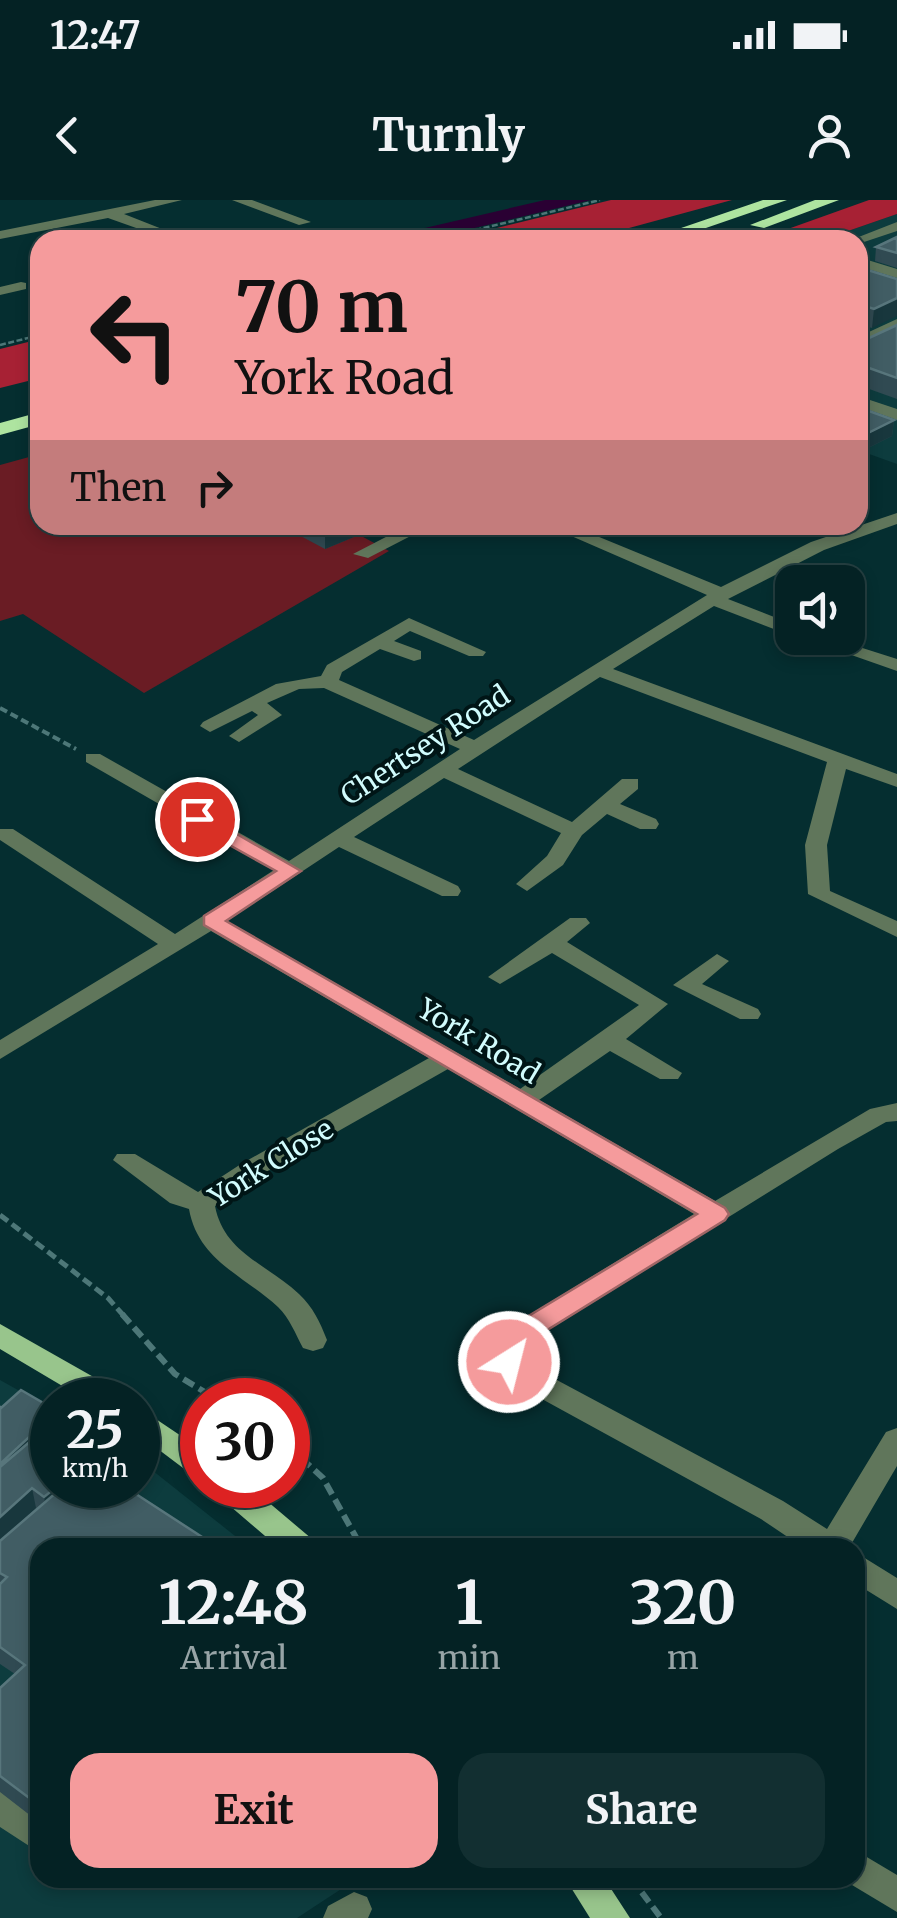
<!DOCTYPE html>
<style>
body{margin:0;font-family:Merriweather,serif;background:#122f31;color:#f1f3f6;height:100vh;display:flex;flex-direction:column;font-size:38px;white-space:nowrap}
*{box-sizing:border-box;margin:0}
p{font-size:32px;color:#97a4a6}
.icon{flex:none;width:55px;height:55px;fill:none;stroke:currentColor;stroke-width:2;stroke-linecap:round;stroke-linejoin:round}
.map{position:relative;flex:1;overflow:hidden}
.details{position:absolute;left:30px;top:1338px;width:835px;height:350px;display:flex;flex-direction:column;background:#042224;border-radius:30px;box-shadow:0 5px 15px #0003,0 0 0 2px #253f41}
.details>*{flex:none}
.top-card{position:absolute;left:30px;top:30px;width:838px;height:305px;border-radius:30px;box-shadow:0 5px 15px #0003,0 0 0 2px #253f41;background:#f59b9c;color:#111;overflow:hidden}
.controls{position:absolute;left:775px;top:365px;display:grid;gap:20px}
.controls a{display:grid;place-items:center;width:90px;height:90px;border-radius:20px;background:#042224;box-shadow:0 5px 15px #0003,0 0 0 2px #253f41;font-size:50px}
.speed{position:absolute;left:30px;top:1178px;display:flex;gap:20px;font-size:50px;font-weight:700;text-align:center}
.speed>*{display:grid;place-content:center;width:130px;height:130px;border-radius:50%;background:#042224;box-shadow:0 5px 15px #0003,0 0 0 2px #253f41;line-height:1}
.speed small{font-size:25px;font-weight:400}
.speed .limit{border:15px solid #d22;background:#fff;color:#111}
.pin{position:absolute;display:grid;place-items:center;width:85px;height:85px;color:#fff;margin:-42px;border:5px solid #fff;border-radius:50%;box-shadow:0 2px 10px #0007}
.me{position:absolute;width:110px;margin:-55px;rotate:36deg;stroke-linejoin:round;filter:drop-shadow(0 0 8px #0008)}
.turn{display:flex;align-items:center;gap:35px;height:210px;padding:0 40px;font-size:45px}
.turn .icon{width:130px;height:130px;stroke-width:2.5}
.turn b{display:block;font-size:70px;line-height:85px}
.then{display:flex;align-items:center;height:95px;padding:0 40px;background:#0003;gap:20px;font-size:38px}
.eta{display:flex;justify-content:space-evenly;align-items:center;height:170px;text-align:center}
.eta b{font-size:60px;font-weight:700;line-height:70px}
.action{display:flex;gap:20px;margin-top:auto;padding:20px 40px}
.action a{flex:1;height:115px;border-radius:30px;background:#f59b9c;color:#111;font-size:40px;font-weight:700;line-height:115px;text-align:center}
.action a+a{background:#122f31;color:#f1f3f6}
.status{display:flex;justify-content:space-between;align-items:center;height:70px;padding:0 50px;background:#042224;direction:ltr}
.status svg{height:28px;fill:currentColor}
header{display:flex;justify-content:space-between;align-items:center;height:130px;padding:0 40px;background:#042224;font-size:45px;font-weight:700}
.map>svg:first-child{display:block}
</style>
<div class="status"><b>12:47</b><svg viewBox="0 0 49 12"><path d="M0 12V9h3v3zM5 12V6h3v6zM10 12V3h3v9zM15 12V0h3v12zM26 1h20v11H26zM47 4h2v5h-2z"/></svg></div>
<header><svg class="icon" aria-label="back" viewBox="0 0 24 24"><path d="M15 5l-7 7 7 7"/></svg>Turnly<svg class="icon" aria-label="person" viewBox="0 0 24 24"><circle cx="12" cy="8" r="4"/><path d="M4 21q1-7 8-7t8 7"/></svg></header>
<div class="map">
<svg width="897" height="1718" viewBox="0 0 897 1718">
<rect width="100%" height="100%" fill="#052e30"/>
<!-- built -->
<path fill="#0d3c3e" d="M897 14V264L858 250V40H822Z
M0 1180 52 1209V1285H138V1259L249 1347 40 1348V1678H358L297 1718H0Z"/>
<!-- green -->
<path fill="#6a1c24" d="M40 254V325H341L389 351 144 493 23 414 0 421V265Z"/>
<!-- forest -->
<path fill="#a72134" d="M611 0H732L585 40H448Z
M869 0H897V14L822 40H757Z
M40 139V178L0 188V149Z"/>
<!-- water -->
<path fill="#2a0033" d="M545 0H591L424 40H373Z"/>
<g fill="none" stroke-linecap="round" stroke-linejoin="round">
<!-- path-far3 -->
<path stroke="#4d7778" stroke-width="2.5" stroke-dasharray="6 2.5" stroke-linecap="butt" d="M434 40 600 0
M0 145 40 135"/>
<!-- path-far2 -->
<path stroke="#4d7778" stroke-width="4" stroke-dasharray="8 4" stroke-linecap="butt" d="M0 508 76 549"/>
<!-- path-far1 -->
<path stroke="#4d7778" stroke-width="5" stroke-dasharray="10 5" stroke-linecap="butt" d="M0 1015 108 1098 124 1116"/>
<!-- path -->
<path stroke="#4d7778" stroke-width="6" stroke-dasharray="12 6" stroke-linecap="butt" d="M122 1114 175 1174 218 1200
M288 1246 323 1278 362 1348
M631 1678 661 1718"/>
<!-- minor -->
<path fill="#60765b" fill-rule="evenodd" d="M155 0H182L124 14 190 40H170L108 18 0 39V31Z
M232 0H252L311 22 299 25Z
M897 22V31L858 44V40H851Z
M858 57 897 69V78L858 66Z
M21 82 26 83V89L0 95V87Z
M897 119V130L858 147V137Z
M858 196 897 209V220L858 206Z
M897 313V324L824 350 728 399 792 424V436L714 406 613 469 897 574V587L846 569 827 645 830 691 897 721V737L808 694 805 645 827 562 600 477 458 569 572 622 622 579H638V589L620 604 656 619 659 624 656 629H640L607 614 582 635 563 665 527 691 516 684 547 656 561 633 444 578 354 637 458 686 461 691 458 696H442L339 647 227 721 520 889 639 805 552 753 500 784 488 777 570 718H586L590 723 567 742 668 804 626 839 682 873 678 879H660L610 851 539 900 715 1001 870 909 897 903V921L886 922 838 949 536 1137 523 1151V1157L540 1171 783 1301 827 1329 886 1232 897 1228V1266L849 1348H804L761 1319 520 1187 499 1169 494 1148 516 1123 694 1014 448 869 259 976 215 1006C224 1053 267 1064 299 1094 313 1107 320 1122 327 1140L323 1148 313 1151 303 1148C295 1133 290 1119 278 1107 243 1075 198 1060 189 1009L170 1003 113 960 117 954H135L198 992 241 964 429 858 211 731 0 859V840L158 744 0 640V629H13L175 734 274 670 86 562V554H100L289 661 460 549 324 488 299 489 267 503 282 515 239 542 229 536 258 515 252 511 210 532 200 526 203 522 276 484 321 476 327 465 409 418 486 452 483 456H469L410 431 394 441 421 451V459L414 461 380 449 342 472 339 480 474 540 707 395 546 325H570L721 387 811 342Z
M409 325H432L368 358 353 354Z
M803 438H831L897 459V471Z
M717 754 729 761 702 784 758 809 761 814 758 819H740L673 785Z
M855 1352 897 1378V1409L855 1383Z
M0 1590 40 1616V1653L0 1627Z
M855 1650 897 1675V1712L842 1679 855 1678Z
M354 1692 367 1697 372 1709 368 1718H323L328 1706Z"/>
<!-- major -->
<path fill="#98c58c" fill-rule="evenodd" d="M0 1124 120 1192 125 1200H86L0 1149Z
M138 1207 202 1250V1278L191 1274 138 1234Z
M212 1285H248L312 1339 317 1348H279L216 1294Z
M565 1678H604L630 1718H590Z"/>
<!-- highway -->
<path fill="#aee4a0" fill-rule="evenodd" d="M763 0H787L671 40H646Z
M815 0H839L764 28 750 25Z
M40 212V224L0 235V223Z"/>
</g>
<!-- wall -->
<path fill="#304a52" d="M897 37V68L875 61 876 47Z
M858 67 897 79 872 128 858 124Z
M897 125V199L858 185V143Z
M858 207 894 220 892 236 864 250 858 248Z
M295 325H354V337L325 349 295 333Z
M0 1207 52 1285 40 1348V1623L0 1592V1488L15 1474 0 1464Z"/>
<!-- shaded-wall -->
<path fill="#18373d" d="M897 98V116L872 128 874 109Z
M894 220 892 236 864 250 866 234Z
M342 325H354V337L325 349V332Z
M52 1216V1239L0 1288V1264Z
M59 1285H85L48 1318 44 1297Z
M32 1288 36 1308 0 1341V1317Z"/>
<!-- building -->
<path fill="#415d64" stroke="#58767c" stroke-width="2.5" d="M897 37V53L876 47Z
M858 67 897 79V98L874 109 858 104Z
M897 125V178L858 164V143Z
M858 207 894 220 866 234 858 231Z
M311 325H342L325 332Z
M21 1190 52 1208V1216L0 1264V1207L1 1208Z
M52 1223V1285H59L44 1297 32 1288 0 1317V1267Z
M65 1285H122L219 1348H40V1606L0 1576V1488L25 1465 0 1447V1384L7 1377 0 1373V1341Z"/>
<!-- route -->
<path fill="#f59b9c" stroke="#9f6565" stroke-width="2.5" d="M190 615H204L301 671 226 721 725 1008 729 1014 725 1020 536 1137 521 1151 518 1169H499L495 1148 517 1123 697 1014 204 725V716L276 671 190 623Z"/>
<g text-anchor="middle" stroke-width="8" stroke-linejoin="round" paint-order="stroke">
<!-- street labels -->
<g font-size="28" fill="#d1fcfd" stroke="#001516">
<text transform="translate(425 545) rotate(-33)" y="10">Chertsey Road</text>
<text transform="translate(479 841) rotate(31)" y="10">York Road</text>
<text transform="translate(271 963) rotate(-32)" y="10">York Close</text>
</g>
</g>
</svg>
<div class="controls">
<a><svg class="icon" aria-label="sound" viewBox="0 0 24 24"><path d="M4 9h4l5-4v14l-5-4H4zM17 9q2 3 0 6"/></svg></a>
</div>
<div class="speed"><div>25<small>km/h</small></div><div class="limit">30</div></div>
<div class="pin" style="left:197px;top:619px;background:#d93025"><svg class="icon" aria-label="arrive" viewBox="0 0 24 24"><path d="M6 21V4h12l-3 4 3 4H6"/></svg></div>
<svg class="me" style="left:509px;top:1162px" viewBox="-20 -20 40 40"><circle r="17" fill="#f59b9c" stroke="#fff" stroke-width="3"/><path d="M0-11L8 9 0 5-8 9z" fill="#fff"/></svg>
<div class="top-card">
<div class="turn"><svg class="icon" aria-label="left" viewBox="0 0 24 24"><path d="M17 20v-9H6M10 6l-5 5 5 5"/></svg><div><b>70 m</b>York Road</div></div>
<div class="then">Then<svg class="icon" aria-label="right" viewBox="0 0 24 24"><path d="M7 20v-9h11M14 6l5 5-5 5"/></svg></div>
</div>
<section class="details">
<div class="eta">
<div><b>12:48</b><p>Arrival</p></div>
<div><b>1</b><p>min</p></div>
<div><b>320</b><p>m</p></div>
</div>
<div class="action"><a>Exit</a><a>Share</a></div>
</section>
</div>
